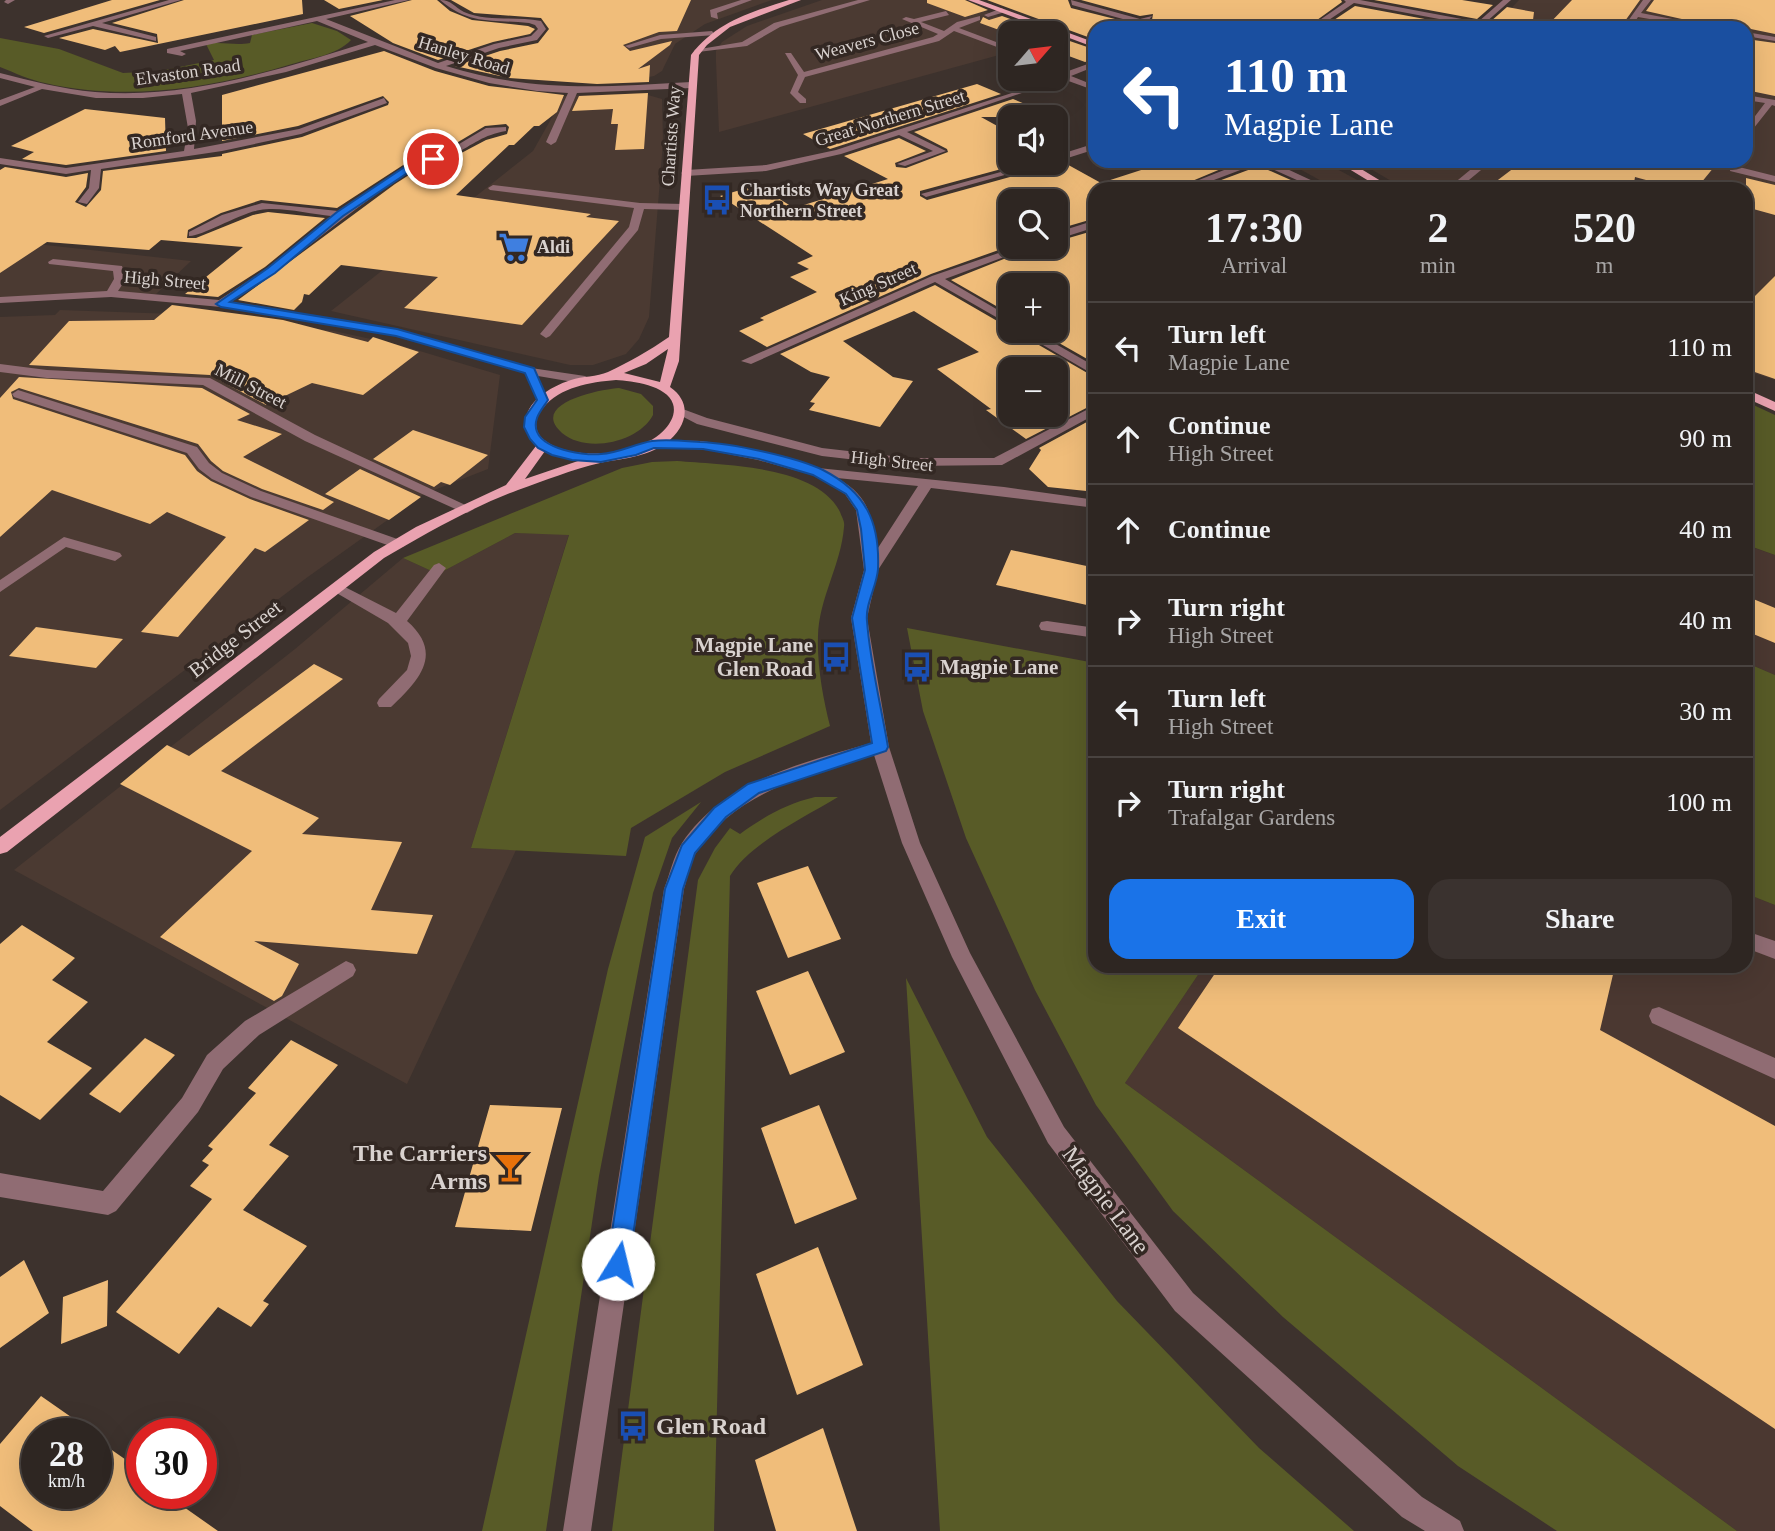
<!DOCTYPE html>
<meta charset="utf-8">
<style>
body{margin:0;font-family:Georgia,serif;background:#3a322f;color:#f1f3f6;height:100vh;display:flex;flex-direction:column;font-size:26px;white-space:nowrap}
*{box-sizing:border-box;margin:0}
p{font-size:23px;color:#a7a5a5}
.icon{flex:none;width:38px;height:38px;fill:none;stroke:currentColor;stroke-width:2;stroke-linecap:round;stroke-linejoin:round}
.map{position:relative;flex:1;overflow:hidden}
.sheet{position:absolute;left:1088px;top:182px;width:665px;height:791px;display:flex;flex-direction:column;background:#2e2622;border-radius:21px;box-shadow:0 7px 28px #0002,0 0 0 2px #494340}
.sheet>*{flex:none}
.top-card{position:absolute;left:1088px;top:21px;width:665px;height:147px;border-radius:21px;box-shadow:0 7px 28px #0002,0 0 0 2px #494340;background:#1a4fa0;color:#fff;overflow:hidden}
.needle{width:46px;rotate:62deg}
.controls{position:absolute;left:998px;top:21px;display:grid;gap:14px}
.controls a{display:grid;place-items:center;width:70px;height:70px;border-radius:14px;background:#2e2622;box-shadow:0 7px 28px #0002,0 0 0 2px #494340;font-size:35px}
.speed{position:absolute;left:21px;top:1418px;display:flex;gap:14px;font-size:35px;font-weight:700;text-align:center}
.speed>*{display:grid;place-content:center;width:91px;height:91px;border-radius:50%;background:#2e2622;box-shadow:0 7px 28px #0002,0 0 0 2px #494340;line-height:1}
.speed small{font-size:18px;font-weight:400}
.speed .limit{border:10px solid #d22;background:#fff;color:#111}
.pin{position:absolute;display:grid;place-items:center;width:60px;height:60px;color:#fff;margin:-30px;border:4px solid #fff;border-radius:50%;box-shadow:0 2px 7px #0007}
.me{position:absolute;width:77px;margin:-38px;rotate:9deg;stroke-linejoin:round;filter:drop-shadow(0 0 5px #0008)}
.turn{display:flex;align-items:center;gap:24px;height:147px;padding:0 21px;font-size:32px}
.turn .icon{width:91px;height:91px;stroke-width:2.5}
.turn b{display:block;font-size:49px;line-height:60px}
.eta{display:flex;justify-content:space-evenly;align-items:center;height:119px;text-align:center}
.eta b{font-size:42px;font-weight:600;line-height:49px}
.cta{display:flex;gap:14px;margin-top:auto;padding:14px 21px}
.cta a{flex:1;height:80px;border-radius:21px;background:#1a73e8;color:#fff;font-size:28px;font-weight:600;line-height:80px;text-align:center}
.cta a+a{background:#3a322f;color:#f1f3f6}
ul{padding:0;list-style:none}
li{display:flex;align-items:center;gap:21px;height:91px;padding:0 21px;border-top:2px solid #494340}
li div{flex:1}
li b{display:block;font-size:26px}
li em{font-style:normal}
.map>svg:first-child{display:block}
</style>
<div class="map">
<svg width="1775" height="1531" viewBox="0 0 1775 1531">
<rect width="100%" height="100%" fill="#3d322d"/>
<!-- built -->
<path fill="#4b3a32" d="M566 0H772L705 24 675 44 662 71 654 76 629 81 582 83 547 79Z
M822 0H954L1046 33H1010V52L719 132 716 62V51L722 42 747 26Z
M1519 0H1775V380L1747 371 1746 189H1405L1357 161H1746V28H1513L1500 20Z
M641 93 662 99 663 142 649 317 639 339 626 354 593 365H570L331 311 533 151 564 96Z
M1285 161H1322L1374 189H1336Z
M0 240 191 261 156 294 79 293 0 299Z
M60 310 175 314 334 331 403 346 500 375 488 469 424 494 305 579 0 810V317L55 315Z
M515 533 569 534 471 848 516 850 407 1084 14 870 295 649 403 558 438 574Z"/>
<!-- industrial -->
<path fill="#4b3831" d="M1746 545 1775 555V675L1747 663Z
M1747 894 1775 905V1531H1737L1125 1083 1204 966H1746Z"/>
<!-- green -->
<path fill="#585b27" d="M312 23 337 31 351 40C337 55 312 58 292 64 213 88 127 102 45 83 30 80 15 73 0 67V38L59 49 123 73 160 71 214 60 206 44C222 41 234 46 250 43L252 35Z
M619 388 641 394 653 406V415C639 442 587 454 562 433 528 403 602 389 619 388Z
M1747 402 1775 415V555L1747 545Z
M677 461C722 465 817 465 840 512 842 518 845 521 844 527 841 565 819 598 818 636 817 666 823 698 830 726L725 772 631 828 626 856 471 848 569 535 515 533 438 574 403 558 622 468 652 462Z
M907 628 1095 663 1096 966H1204L1125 1083 1737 1531H1557L1458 1466 1283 1317 1173 1211 1096 1105 1035 990 966 838 923 711Z
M1747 663 1775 675V905L1747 894Z
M815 797H838C805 817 750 843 730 876L714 1531H612L698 880 715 848 730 828 740 834C765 816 786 804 815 797Z
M701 802 672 838 653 893 599 1176 546 1531H482L608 969 645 837Z
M906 978 987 1137 1117 1301 1259 1448 1354 1531H940Z"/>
<!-- building -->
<path fill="#f0bd7a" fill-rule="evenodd" d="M112 0H160L44 33 24 27Z
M184 0H302L303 14 120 52 115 46 105 50 59 38 93 29 158 43 157 34 112 23Z
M324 0H383L339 9Z
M412 0H437L450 11 472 20 528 26 535 29 530 34 493 42 438 60 393 43 350 16Z
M451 0H691L677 31 659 32 623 45 630 51 672 41 670 45 638 69 650 65 649 82 597 84 509 78 455 66 500 51 538 43 549 29 541 18 474 13Z
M927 0H965L988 10 965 17 927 3Z
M987 0H1068L1071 8 1151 28H1096V40Z
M1081 0H1341L1342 2 1306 28H1174L1152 20 1153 14 1140 16Z
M1374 0H1462L1493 5 1477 19Z
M1572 0H1640L1620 28H1545Z
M1654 0H1775V34L1746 28H1722L1646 11Z
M1355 6 1473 28H1322Z
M1507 7 1534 12 1532 28H1506L1490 22Z
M1002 16 1049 33 1010 34 980 23 983 17 989 20Z
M1055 36 1096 50V59L1085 62 1055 51Z
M1746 39 1775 43V96L1746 90Z
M384 51 435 71 489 86 564 95 557 112 539 126H534L514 145H509L456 195 591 214 586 217 619 221 522 325 404 308 438 277 341 265 309 295 304 294 302 302 294 310 238 300 395 184 423 166 450 159 486 140 507 134 509 127 506 124 485 126 443 151 414 158 337 208 261 200 221 213 188 230 187 238H196L253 215 268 212 325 218 265 267 218 297 185 294 243 247 161 240 149 250 47 242 0 273V170L5 167 66 177 88 173 86 187 75 202 86 207 101 190 103 171 222 156V154L302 137 388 105 389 102 383 96 298 126 222 141V95Z
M977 84 1001 94 830 149 803 134Z
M648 93 644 149 615 150 618 124H611L613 109 572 111 579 96Z
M1013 99 1056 117H981L1010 133V163H1024L920 191V196L927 200 1049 166 1051 163 1063 162 1101 183 1169 161H1240L1173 189H1096V218L1055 230V201H1010V246L931 274 767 347 739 331 764 320 760 318 817 292 790 277 809 269 797 263 813 256 720 196 757 185 794 208 888 179 844 156 899 138 926 151 895 163 896 167 906 168 948 152 947 149 914 132Z
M85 109 165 118 166 151 66 165 22 159 34 152 11 146Z
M1523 161H1719L1696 189H1679L1635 177 1633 189H1486Z
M1259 166 1311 189H1197Z
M1746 178 1775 185V215L1746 207Z
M1096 230V364L1038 331H1055V285H1010V314L951 280 1034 247H1055V242Z
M1775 276V379L1746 369V305Z
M935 285 1096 378V403L1026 439 986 410 991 409 937 369 979 352 914 311 843 341 893 377 913 381 880 427 809 410 815 403 810 402 830 377 811 372 780 354ZM1010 369H1055V415H1010Z
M172 305 283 320 368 342 373 337 419 352 363 395 312 383 266 405 210 375 29 365 69 321 154 320Z
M19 377 202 388 250 414 237 420 282 434 243 457 334 502 323 510 262 489 223 471 211 461 198 444 19 388 11 392 13 399 185 455 197 471 211 481 250 499 309 520 265 552 255 548 178 637 141 632 226 537 167 512 150 524 52 490 0 537V398Z
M1096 417V492L1048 487 1029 469 1041 450 1039 448Z
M413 430 488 455 450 485 441 482 434 487 373 459Z
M360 469 421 497 389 520 325 494Z
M1011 550 1096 568V607L996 585Z
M1746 596 1775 608V643L1746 631Z
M36 627 123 639 96 668 9 656Z
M314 664 343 679 221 771 319 818 302 834 402 842 371 910 433 915 417 954 254 941 299 964 282 996 274 1001 160 937 252 851 120 784 167 745 189 756Z
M808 866 841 939 788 958 757 883Z
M22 925 75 958 52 980 88 1002 47 1042 92 1068 40 1120 0 1095V944Z
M1220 966H1615L1600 1030 1775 1126V1429L1178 1028Z
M808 971 845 1052 790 1075 756 991Z
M145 1038 175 1055 120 1113 89 1094Z
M291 1040 338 1065 269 1145 289 1156 243 1210 307 1246 263 1301 269 1304 251 1327 218 1307 179 1354 116 1312 212 1199 190 1186 209 1165 202 1161 213 1149 208 1146 256 1093 248 1088Z
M490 1105 562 1108 531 1231 455 1227Z
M819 1105 857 1199 795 1224 761 1128Z
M818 1247 863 1365 797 1395 756 1274Z
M24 1260 49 1313 0 1348V1277Z
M108 1280 107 1326 61 1344 63 1297Z
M41 1396 94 1433H37V1493H96V1439L142 1471V1493H164L218 1531H33L0 1506V1444Z
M823 1428 857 1531H776L755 1460Z"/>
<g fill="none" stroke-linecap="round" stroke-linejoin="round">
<!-- minor -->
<path fill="#906c73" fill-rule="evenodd" d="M6 0H15L8 4 4 2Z
M169 0H181L102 23 156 37V41L93 26 48 38 44 36Z
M395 0H409L326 19 438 63 494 44 531 36 538 29 535 25 529 23C492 19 471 26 440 0 452 0 454 7 464 12 487 22 516 16 541 21L546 29 537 40 499 48 446 66C533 93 602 87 691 82L695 85 691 88 577 93 556 142 551 145 546 142 568 93 537 91 489 83 436 68 375 45 286 72 191 93 196 121 194 149 299 129 384 98 387 103 301 134 222 151 101 169 99 188 87 204 78 202 89 188 91 170 66 174 0 164V158L66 168 184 151 188 128 182 94 143 98H96L42 89 0 106V100L35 87 0 78V73C32 81 62 89 95 92 188 100 281 69 368 42L317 21 180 51 186 54 182 56 167 53V49Z
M741 0H752L717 13 718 19 711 17 710 10Z
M858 0H870L780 27 747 46 698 52 694 50 742 42 774 23Z
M1071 0 1140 19 1152 16 1148 21 1172 28 1141 24 1072 5Z
M1344 0H1360L1478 22 1503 0H1511L1485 23 1503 28H1487L1354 3 1317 28H1308L1346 2Z
M1643 0H1651L1641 13 1719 28H1701L1638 17 1631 28H1623Z
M1002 8 1005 12 988 17 984 15Z
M946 11 949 15 921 22 944 31 957 22 980 16V20L959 28 1004 45 997 47 954 31 939 41 805 77 798 92 806 99V103H800L790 93 798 75 785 53H791L804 72 933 37 938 34 902 19 906 17 914 19Z
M712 31 715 35 661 39 629 48 625 46 660 35Z
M1746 32 1775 37V41L1746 36Z
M1096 61V66L1071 76 1096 86V91L1063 79 907 132 946 151 905 166 897 164 933 151 899 135 841 154 766 171 686 176 681 173 686 170 766 165 836 150 1055 79 1060 74Z
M1746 95 1775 100V106L1772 105 1746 138V128L1765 103 1746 100Z
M506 127V131C483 135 474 144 453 155 442 161 428 160 418 166 352 207 296 260 231 302L397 329 531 368 585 376 591 380 585 384 538 376 548 400 546 403H538L525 373 396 336 221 307 111 297 0 303V297L107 291 114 279 113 271 49 264 48 262 53 259 122 266 126 279 118 291 219 300 267 269 331 216C311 214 279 206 260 210 241 213 201 237 189 236V232L222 215 262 203 338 211 415 160 444 153 486 128Z
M1096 143V149L1055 162V156Z
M1247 161H1270L1330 189H1317L1259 163 1190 189H1176Z
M1481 161H1492L1458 189H1447Z
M1727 161H1741L1739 167 1775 176V182L1730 171 1731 164Z
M1033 163H1048L926 197 921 194Z
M493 185 640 203 684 204 689 207 684 210 644 209 638 230 550 336 546 338 540 334 629 227 634 208 490 190 488 188Z
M1096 220V227L1055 240V233Z
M1016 247H1031L945 279 1010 317V325L935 282 751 364 741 361 932 276Z
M1019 331H1033L1096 367V376Z
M0 364 47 370 210 378 315 435 474 509 467 513 462 512 305 441 203 385 47 378 0 372Z
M18 390 197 447 209 463 222 473 261 491 403 541 405 544 403 547H393L251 497 212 479 199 469 187 453 14 397 12 394Z
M1096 405V414L1002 465 909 466 822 456 697 424 674 412 680 408 707 418 822 448 909 458H994Z
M653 440 703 441 760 452 818 468 1004 487 1096 500V508L931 488 878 570 867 618 889 747 920 843 970 953 1064 1127 1193 1293 1422 1497 1460 1521 1464 1531H1425L1402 1517 1175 1311 1048 1143 952 957 902 843 874 755C810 774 734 792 696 853 689 863 688 877 684 889L591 1531H563L664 889C670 874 673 857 682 843 724 780 803 763 871 743L851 618 864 570 856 510 845 494 816 476 758 460 703 449 648 447V441ZM837 478 918 486 876 551C871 516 871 497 837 478Z
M64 537 120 553 122 556 115 561 66 547 0 592V580Z
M439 563 446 568 407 621C445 654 418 681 391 707H379L377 703 379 699 407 670 411 656 408 643 388 623 328 588 336 583 341 585 396 613 434 565Z
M1047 621 1096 628V638L1041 630 1039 626 1041 622Z
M1746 931 1775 941V959L1746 948Z
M346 961 353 964 356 970 353 976 259 1035 223 1069 198 1112 116 1211 108 1215 0 1197V1173L103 1191 182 1098 207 1055 245 1021Z
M1659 1007 1775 1058V1079L1652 1023 1649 1016 1652 1009Z"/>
<!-- major -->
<path fill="#eaa2b0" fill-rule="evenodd" d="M789 0H801L730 27 707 45 699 55 679 361 670 387C693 403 687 427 666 443 645 458 623 458 600 463 573 469 544 481 518 490 472 507 427 533 384 558L7 852 0 854V837L374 552 416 527 506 485 536 446C509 415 540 390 571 380 582 376 597 377 608 372 629 362 649 351 669 337L691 55C716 22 751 12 789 0ZM668 349 660 382 624 373 646 364ZM616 380C632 381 667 385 673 404 676 413 671 422 666 428 628 472 506 455 543 408 560 387 590 382 616 380ZM545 451 578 461 525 479Z
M968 0H979L1096 43V48Z
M1336 161H1348L1394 189H1382Z
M1746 389 1775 402V411L1746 398Z"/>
</g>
<!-- route -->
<path fill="#1a73e8" stroke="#114b97" stroke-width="2" d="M433 156 436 160 421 164 343 216 275 273 230 302 397 329 534 368 548 400C545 405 539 412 537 418 527 448 582 456 601 454 619 453 634 444 652 441 667 439 685 441 700 442 731 443 796 457 823 470 866 492 880 522 878 569 877 586 865 604 867 621 870 663 881 705 888 747L886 751 759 793 726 817 695 853 683 889 629 1264 626 1271 618 1274 610 1271 607 1264 665 889 682 845 714 808 748 784 872 743 852 618 865 570 861 529 857 510 846 494 813 475 759 459 703 449 654 448 636 455 601 462 572 460 552 455 538 448 530 439 524 427 525 417 537 400 525 373 396 336 221 307 216 304 268 268 337 212 415 160Z"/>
<!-- icons -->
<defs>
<g id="bus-bare" transform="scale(2.415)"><path d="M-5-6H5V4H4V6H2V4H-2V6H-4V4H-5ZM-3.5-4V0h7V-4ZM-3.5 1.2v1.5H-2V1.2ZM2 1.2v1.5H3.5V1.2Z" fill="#1a4fb4" stroke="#332823" stroke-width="2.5" paint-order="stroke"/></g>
<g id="supermarket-bare" transform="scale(2.415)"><path d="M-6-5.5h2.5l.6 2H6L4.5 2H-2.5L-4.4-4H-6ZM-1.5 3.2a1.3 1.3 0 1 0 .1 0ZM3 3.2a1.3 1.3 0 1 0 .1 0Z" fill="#3f7fe0" stroke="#332823" stroke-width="2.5" paint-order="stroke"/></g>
<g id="bar-bare" transform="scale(2.415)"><path d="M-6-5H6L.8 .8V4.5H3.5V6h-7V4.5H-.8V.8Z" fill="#e8710a" stroke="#332823" stroke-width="2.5" paint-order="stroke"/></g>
</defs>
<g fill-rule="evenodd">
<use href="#bus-bare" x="717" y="200"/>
<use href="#supermarket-bare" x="514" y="247"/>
<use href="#bus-bare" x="836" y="657"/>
<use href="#bus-bare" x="917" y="667"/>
<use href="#bar-bare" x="510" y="1167"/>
<use href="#bus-bare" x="633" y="1426"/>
</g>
<g text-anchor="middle" stroke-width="7" stroke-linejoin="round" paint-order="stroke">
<!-- far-street labels -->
<g font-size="18" fill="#d9d2cf" stroke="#332823">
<text transform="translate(867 41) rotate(-15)" y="6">Weavers Close</text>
<text transform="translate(464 55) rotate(17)" y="6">Hanley Road</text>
<text transform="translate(188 72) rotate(-8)" y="6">Elvaston Road</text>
<text transform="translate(890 118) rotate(-17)" y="6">Great Northern Street</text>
<text transform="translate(192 135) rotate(-8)" y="6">Romford Avenue</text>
<text transform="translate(671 136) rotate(-86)" y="6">Chartists Way</text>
<text transform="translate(165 280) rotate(5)" y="6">High Street</text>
<text transform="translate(878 284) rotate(-24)" y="6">King Street</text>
<text transform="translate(251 386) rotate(27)" y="6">Mill Street</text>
<text transform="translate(892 461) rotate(6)" y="6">High Street</text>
</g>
<!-- far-poi labels -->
<g font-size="18" font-weight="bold" fill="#d9d2cf" stroke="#332823" text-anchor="start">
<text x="740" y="196">Chartists Way Great<tspan x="740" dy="21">Northern Street</tspan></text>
<text x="537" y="253">Aldi</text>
</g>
<!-- street labels -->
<g font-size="21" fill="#d9d2cf" stroke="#332823">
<text transform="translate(235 639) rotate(-38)" y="7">Bridge Street</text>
</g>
<!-- poi labels -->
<g font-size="21" font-weight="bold" fill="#d9d2cf" stroke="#332823" text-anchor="end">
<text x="813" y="652">Magpie Lane<tspan x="813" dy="24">Glen Road</tspan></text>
<text x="940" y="674" text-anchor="start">Magpie Lane</text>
</g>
<!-- near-poi labels -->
<g font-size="24" font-weight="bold" fill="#d9d2cf" stroke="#332823" text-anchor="end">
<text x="487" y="1161">The Carriers<tspan x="487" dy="28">Arms</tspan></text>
<text x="656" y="1434" text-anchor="start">Glen Road</text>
</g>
<!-- near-street labels -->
<g font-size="24" fill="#d9d2cf" stroke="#332823">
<text transform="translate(1106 1200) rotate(53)" y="8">Magpie Lane</text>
</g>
</g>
</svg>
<div class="controls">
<a><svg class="needle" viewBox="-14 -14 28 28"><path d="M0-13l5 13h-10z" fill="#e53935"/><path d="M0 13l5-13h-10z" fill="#a7a5a5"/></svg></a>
<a><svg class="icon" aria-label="sound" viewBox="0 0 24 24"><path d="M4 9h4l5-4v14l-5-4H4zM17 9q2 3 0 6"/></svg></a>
<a><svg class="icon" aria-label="search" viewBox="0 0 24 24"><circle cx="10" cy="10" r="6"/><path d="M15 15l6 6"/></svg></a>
<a>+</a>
<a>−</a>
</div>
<div class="speed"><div>28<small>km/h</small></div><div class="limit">30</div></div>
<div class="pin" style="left:433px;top:159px;background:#d93025"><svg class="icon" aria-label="arrive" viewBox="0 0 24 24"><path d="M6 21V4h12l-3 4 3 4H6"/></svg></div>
<svg class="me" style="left:618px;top:1264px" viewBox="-20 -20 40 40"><circle r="19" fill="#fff"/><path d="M0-13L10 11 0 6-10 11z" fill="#1a73e8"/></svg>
<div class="top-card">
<div class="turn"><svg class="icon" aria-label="left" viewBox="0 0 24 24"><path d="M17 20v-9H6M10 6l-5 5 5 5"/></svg><div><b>110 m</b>Magpie Lane</div></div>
</div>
<section class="sheet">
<div class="eta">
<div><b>17:30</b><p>Arrival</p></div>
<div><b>2</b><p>min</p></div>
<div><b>520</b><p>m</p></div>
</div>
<ul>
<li><svg class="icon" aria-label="left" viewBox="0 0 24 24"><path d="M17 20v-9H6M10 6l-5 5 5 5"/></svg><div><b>Turn left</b><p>Magpie Lane</p></div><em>110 m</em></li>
<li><svg class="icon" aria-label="ahead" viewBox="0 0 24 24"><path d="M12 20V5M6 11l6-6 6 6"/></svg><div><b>Continue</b><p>High Street</p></div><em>90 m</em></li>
<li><svg class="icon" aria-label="ahead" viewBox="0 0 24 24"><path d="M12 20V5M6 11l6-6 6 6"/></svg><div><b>Continue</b></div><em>40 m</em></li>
<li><svg class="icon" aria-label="right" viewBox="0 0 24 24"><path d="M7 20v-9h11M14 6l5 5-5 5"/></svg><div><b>Turn right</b><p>High Street</p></div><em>40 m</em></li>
<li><svg class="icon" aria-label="left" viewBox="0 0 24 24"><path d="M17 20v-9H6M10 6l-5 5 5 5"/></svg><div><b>Turn left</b><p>High Street</p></div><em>30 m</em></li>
<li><svg class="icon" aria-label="right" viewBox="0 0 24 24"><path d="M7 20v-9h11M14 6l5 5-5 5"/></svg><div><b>Turn right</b><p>Trafalgar Gardens</p></div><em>100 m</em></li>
</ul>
<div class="cta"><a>Exit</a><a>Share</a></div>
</section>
</div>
